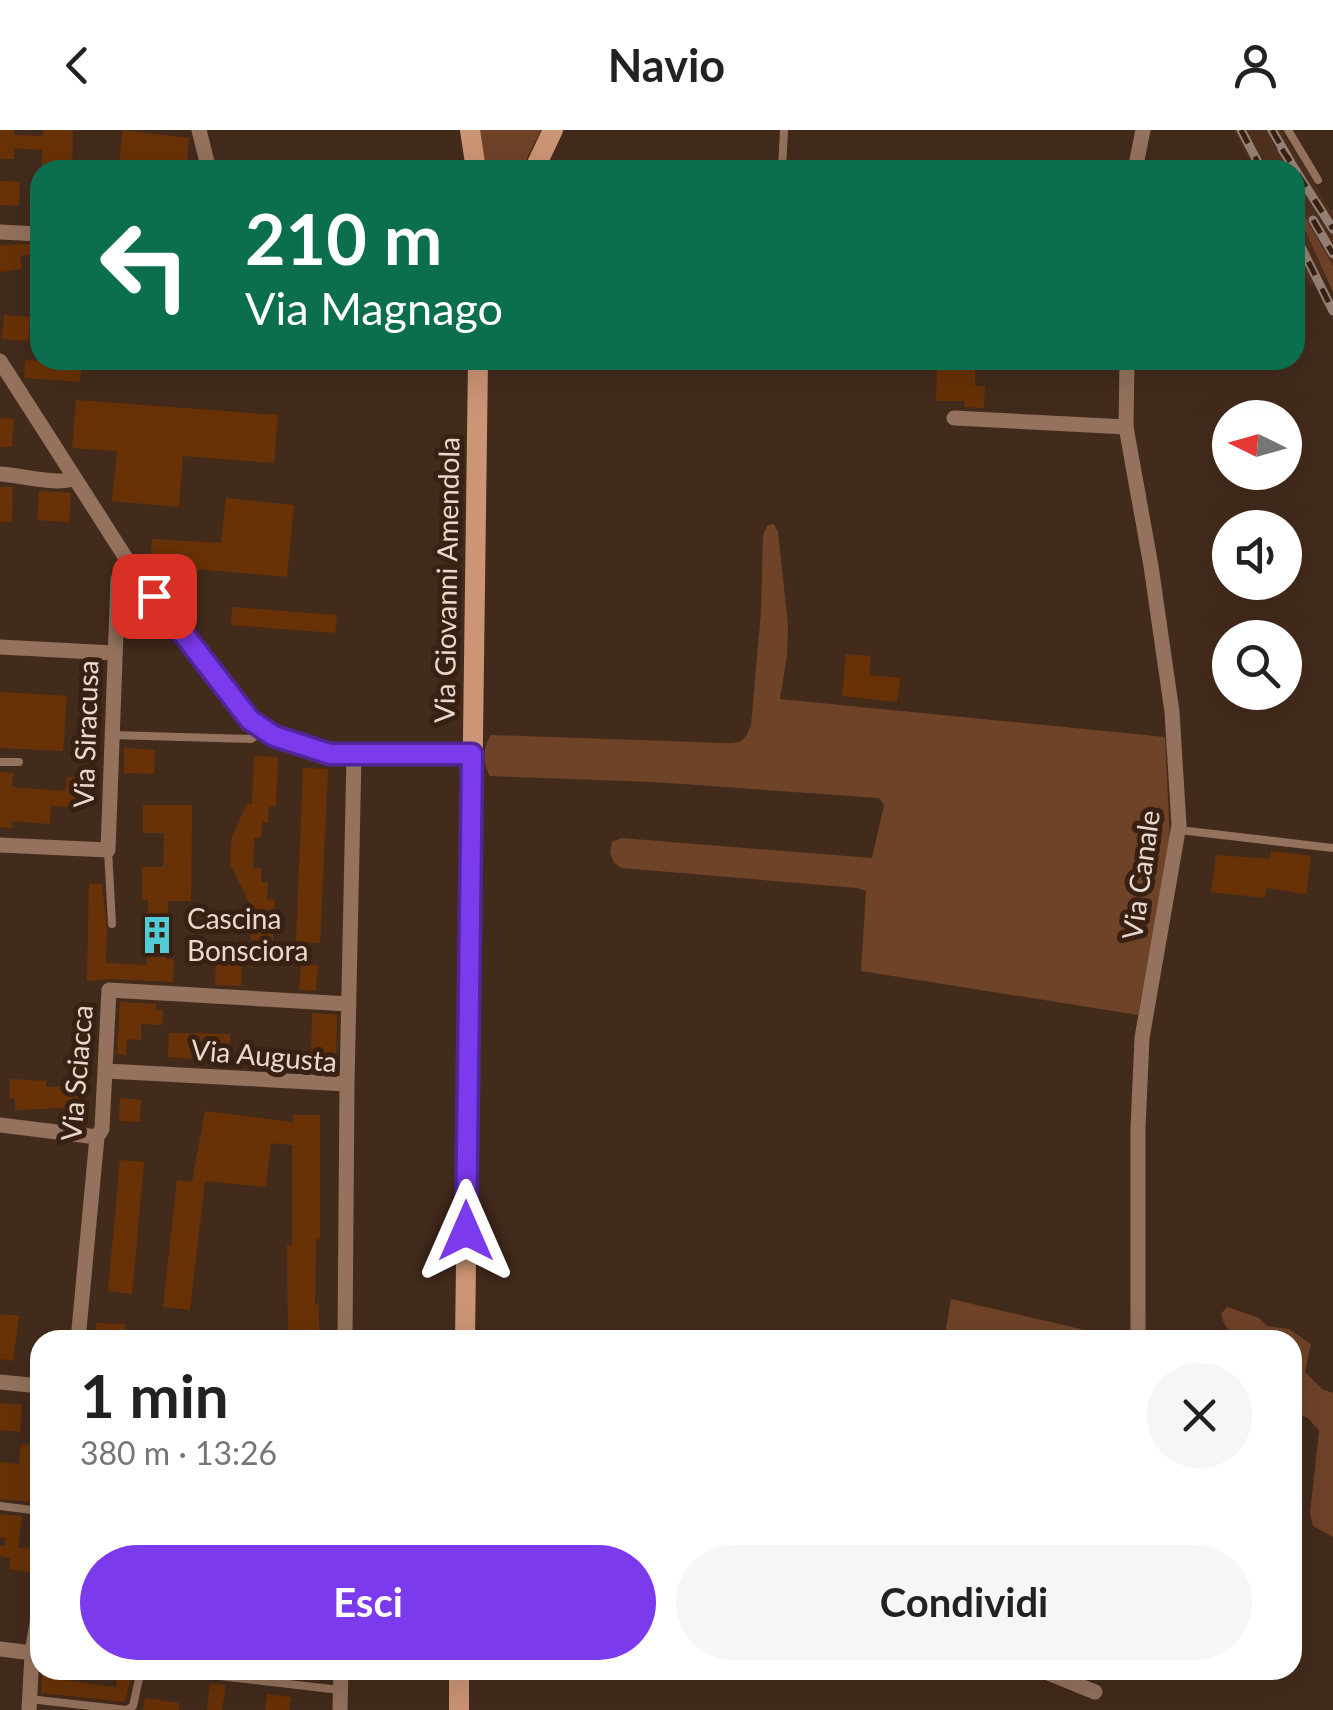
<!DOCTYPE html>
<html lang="it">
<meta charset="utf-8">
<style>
body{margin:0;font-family:Lato,sans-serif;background:#f6f6f6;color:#222;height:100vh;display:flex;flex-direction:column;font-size:38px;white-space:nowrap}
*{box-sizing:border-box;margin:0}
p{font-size:32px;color:#767676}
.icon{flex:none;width:55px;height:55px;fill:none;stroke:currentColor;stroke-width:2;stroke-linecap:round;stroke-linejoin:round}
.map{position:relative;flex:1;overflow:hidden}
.panel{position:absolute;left:30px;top:1200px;width:1272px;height:350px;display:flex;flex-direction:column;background:#fff;border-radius:30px;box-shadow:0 10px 40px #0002}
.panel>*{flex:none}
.banner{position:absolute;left:30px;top:30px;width:1275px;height:210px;border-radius:30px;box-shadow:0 10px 40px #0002;background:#0b6e4f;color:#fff;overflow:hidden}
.needle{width:65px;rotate:275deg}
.controls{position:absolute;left:1212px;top:270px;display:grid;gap:20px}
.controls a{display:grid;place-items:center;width:90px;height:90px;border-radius:50%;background:#fff;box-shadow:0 10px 40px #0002;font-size:50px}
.pin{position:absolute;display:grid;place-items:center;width:85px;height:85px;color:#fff;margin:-42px;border-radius:20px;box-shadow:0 5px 15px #0006}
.me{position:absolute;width:110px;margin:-55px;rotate:0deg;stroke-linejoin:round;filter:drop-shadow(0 0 8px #0008)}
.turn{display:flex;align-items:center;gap:35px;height:210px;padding:0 50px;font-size:45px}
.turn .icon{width:130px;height:130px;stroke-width:2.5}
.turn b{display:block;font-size:70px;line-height:85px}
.round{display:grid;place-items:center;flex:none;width:105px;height:105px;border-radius:52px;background:#f6f6f6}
.headline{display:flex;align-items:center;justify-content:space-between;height:170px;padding:0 50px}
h1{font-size:60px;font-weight:700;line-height:75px}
.cta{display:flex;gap:20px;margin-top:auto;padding:20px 50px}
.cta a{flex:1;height:115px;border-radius:60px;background:#7c3aed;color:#fff;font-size:40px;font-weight:700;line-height:115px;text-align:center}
.cta a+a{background:#f6f6f6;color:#222}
header{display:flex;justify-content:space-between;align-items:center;height:130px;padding:0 50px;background:#fff;font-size:45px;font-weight:700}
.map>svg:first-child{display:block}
</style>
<header><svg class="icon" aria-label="back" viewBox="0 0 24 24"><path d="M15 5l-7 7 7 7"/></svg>Navio<svg class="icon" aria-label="person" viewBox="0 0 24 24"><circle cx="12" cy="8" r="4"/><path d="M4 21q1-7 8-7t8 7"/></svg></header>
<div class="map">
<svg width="1333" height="1580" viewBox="0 0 1333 1580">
<rect width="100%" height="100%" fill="#432b1c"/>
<!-- built -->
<path fill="#4f301e" d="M1234 0H1281L1333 83V136L1295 69V40H1254Z
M1295 78 1326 148 1310 156 1295 125Z"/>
<!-- green -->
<path fill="#6f4328" d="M476 0H541L521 40H482Z
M1295 69 1333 136V162L1295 78Z
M774 394 778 402 788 495 787 526 780 569 1165 607 1170 710 1138 885 861 841 866 761 857 758 622 738 614 733 610 723 612 712 621 708 872 728 884 675 879 668 654 652 490 646C482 634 483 616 491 605L724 613C741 614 745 611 751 595L761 482 763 405 768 395Z
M951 1169 1128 1210H944Z
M1227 1177 1259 1188 1267 1196 1289 1199 1311 1214 1305 1242 1322 1259 1333 1263V1407L1313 1396 1310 1383 1319 1301 1308 1288 1293 1282 1292 1210C1266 1210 1228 1217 1221 1184Z"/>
<!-- building -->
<path fill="#693206" d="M0 0H14V5L43 6V0H73L72 39 42 38V20L14 18V29H0Z
M122 0 189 8 186 40 119 38Z
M0 51 20 52 19 76 0 75Z
M21 114 40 115V123L20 126 22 139 0 142V116Z
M4 185 30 187 28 211 2 209Z
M25 230 82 234 80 252 24 248Z
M955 230H975V256H985L984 278 964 277 965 271H936L937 239 955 240Z
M76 270 278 285 274 333 183 326 179 377 112 371 117 321 72 318Z
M0 288 14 289 12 317H0Z
M0 357H13L12 392H0Z
M39 361 71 363 69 392 37 390Z
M226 368 294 375 287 447 150 435 152 409 221 413Z
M232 477 337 485 335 503 231 495Z
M846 524 871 526 869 545 900 548 897 572 842 566Z
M0 562 67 566 63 621 0 618Z
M124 618 155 620 154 644 124 643Z
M254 626 278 627 276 676H269L268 693 262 692 261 708H254L253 738H261V752L268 753 267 769 275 770 273 811 251 810 253 781 230 734 232 706 247 674H252Z
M303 638 328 639 320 813 296 812Z
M0 642 13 643 12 657 66 661 67 647 88 648 86 678 51 676 50 694 13 691 12 698 0 697Z
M143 675H192L191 771H168L166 829H174L173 852 110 849 87 851 89 754H102L107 800 106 833 147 835 148 770H142V737H163L164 703H143Z
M1271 721 1311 726 1306 764 1266 758 1265 768 1211 762 1216 725 1270 729Z
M216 829 242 830 241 856 215 855Z
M301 834 318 835 316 861 299 860Z
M120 872 156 874V880H163L162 895 141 894V910L127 909 126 925 117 924Z
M312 883 337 885 336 929H311Z
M169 903 230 904V918L196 920 195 929 168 927Z
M10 949 46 951V957L85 956 86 977 15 980V968H9Z
M120 968 141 970 140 992 119 991Z
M205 981 293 992V985H320V1109L316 1108 315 1174 319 1175V1210H288L287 1115H292V1015L271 1013 266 1057 205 1051 190 1180 163 1177 177 1050 192 1052Z
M120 1030 144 1032 132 1164 108 1161Z
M0 1184 19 1186 13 1231 0 1229Z
M96 1193 125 1194V1210H95Z
M0 1273 22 1275 20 1302 0 1300Z
M21 1314 37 1316 31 1372 0 1369V1332L19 1334Z
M0 1384 22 1386 18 1417 36 1420 33 1443 9 1439 11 1428 0 1426V1415L5 1416 6 1408 0 1407Z
M42 1540H58L57 1549 116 1557 118 1540H133L125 1572 41 1563Z
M210 1553 226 1555 222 1580H207Z
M267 1564 291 1567 289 1580H265Z
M145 1568 179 1573V1580H143Z"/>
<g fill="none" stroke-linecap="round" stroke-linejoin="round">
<!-- lane -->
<path stroke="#94725d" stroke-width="8" d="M1288 0 1318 50
M782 40 784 0
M111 605 251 609 264 601
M0 632H19
M1179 700 1333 718
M108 720 112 794
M0 1376 40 1381
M168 1540 340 1560
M29 1569 127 1580 133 1576 141 1540"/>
<!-- street -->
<path stroke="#94725d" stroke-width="15" d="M199 0 209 40
M1135 40 1143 0
M0 102 40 104
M1127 230 1126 297 1151 436 1172 582 1179 695 1142 908 1138 998V1210
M0 231 131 436 198 528 257 596 293 614 329 624H472
M954 288 1126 297
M0 344C20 345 60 356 75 348
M0 517 114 523
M0 715 108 720 118 449 131 436
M106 941 347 954 345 1210
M347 954 354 626
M0 995 97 1007
M78 1210 97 1007 102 999 109 860 349 874
M0 1252 40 1256
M0 1519 32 1523
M1041 1540 1095 1562
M29 1580 32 1523 40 1475
M340 1580 341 1540"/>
<!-- secondary -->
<path stroke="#cc9575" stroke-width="20" d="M470 0 476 40
M534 40 553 0
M465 1210 478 230
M459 1580V1540"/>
<!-- rail casing -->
<g stroke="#968276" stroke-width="9">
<path id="rail" d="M1241 0 1262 40
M1272 0 1290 31
M1282 19 1333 99
M1313 90 1333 124
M1295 105 1333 181"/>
</g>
<!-- rail -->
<use href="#rail" stroke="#382113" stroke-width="5" stroke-dasharray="15" stroke-linecap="butt"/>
</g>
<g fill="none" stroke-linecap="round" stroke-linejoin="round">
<!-- route casing -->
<g stroke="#51269a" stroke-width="25">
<path id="route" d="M154 466 250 590 274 606 330 624H472L466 1101"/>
</g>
<!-- route -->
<use href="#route" stroke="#7c3aed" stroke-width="18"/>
</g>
<!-- icons -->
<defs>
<g id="building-bare" transform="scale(3)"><path d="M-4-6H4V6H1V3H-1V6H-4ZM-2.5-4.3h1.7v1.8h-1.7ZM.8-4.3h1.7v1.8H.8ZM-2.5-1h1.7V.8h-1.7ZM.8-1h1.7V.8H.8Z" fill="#51ccd4" stroke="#382113" stroke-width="2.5" paint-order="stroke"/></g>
</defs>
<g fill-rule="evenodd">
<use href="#building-bare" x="157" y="805"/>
</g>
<g text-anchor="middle" stroke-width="10" stroke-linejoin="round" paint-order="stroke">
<!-- street labels -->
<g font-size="28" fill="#e8d8ce" stroke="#382113">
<text transform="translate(447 450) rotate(-89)" y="10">Via Giovanni Amendola</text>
<text transform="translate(86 604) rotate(-88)" y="10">Via Siracusa</text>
<text transform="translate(1141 745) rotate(-82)" y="10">Via Canale</text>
<text transform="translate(264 926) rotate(5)" y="10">Via Augusta</text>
<text transform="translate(77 943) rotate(-85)" y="10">Via Sciacca</text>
</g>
<!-- poi labels -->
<g font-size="28" fill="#e8d8ce" stroke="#382113" text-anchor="start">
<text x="187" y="799">Cascina<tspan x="187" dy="32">Bonsciora</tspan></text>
</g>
</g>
</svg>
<div class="controls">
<a><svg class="needle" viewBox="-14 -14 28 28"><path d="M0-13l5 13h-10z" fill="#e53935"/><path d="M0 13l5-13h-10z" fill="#767676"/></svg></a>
<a><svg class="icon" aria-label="sound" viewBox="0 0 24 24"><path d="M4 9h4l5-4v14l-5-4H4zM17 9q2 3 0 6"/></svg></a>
<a><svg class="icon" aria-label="search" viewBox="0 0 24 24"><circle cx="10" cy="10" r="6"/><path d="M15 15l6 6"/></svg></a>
</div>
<div class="pin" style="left:154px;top:466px;background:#d93025"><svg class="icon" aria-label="arrive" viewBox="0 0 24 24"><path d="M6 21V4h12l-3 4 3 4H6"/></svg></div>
<svg class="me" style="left:466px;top:1101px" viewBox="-20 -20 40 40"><path d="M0-17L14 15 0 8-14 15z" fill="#7c3aed" stroke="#fff" stroke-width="4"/></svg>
<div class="banner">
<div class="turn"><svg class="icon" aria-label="left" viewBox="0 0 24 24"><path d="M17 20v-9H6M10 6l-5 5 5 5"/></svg><div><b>210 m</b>Via Magnago</div></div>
</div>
<section class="panel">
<div class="headline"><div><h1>1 min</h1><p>380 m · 13:26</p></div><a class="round"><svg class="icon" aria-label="close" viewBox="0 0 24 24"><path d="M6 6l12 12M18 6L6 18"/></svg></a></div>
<div class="cta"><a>Esci</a><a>Condividi</a></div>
</section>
</div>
